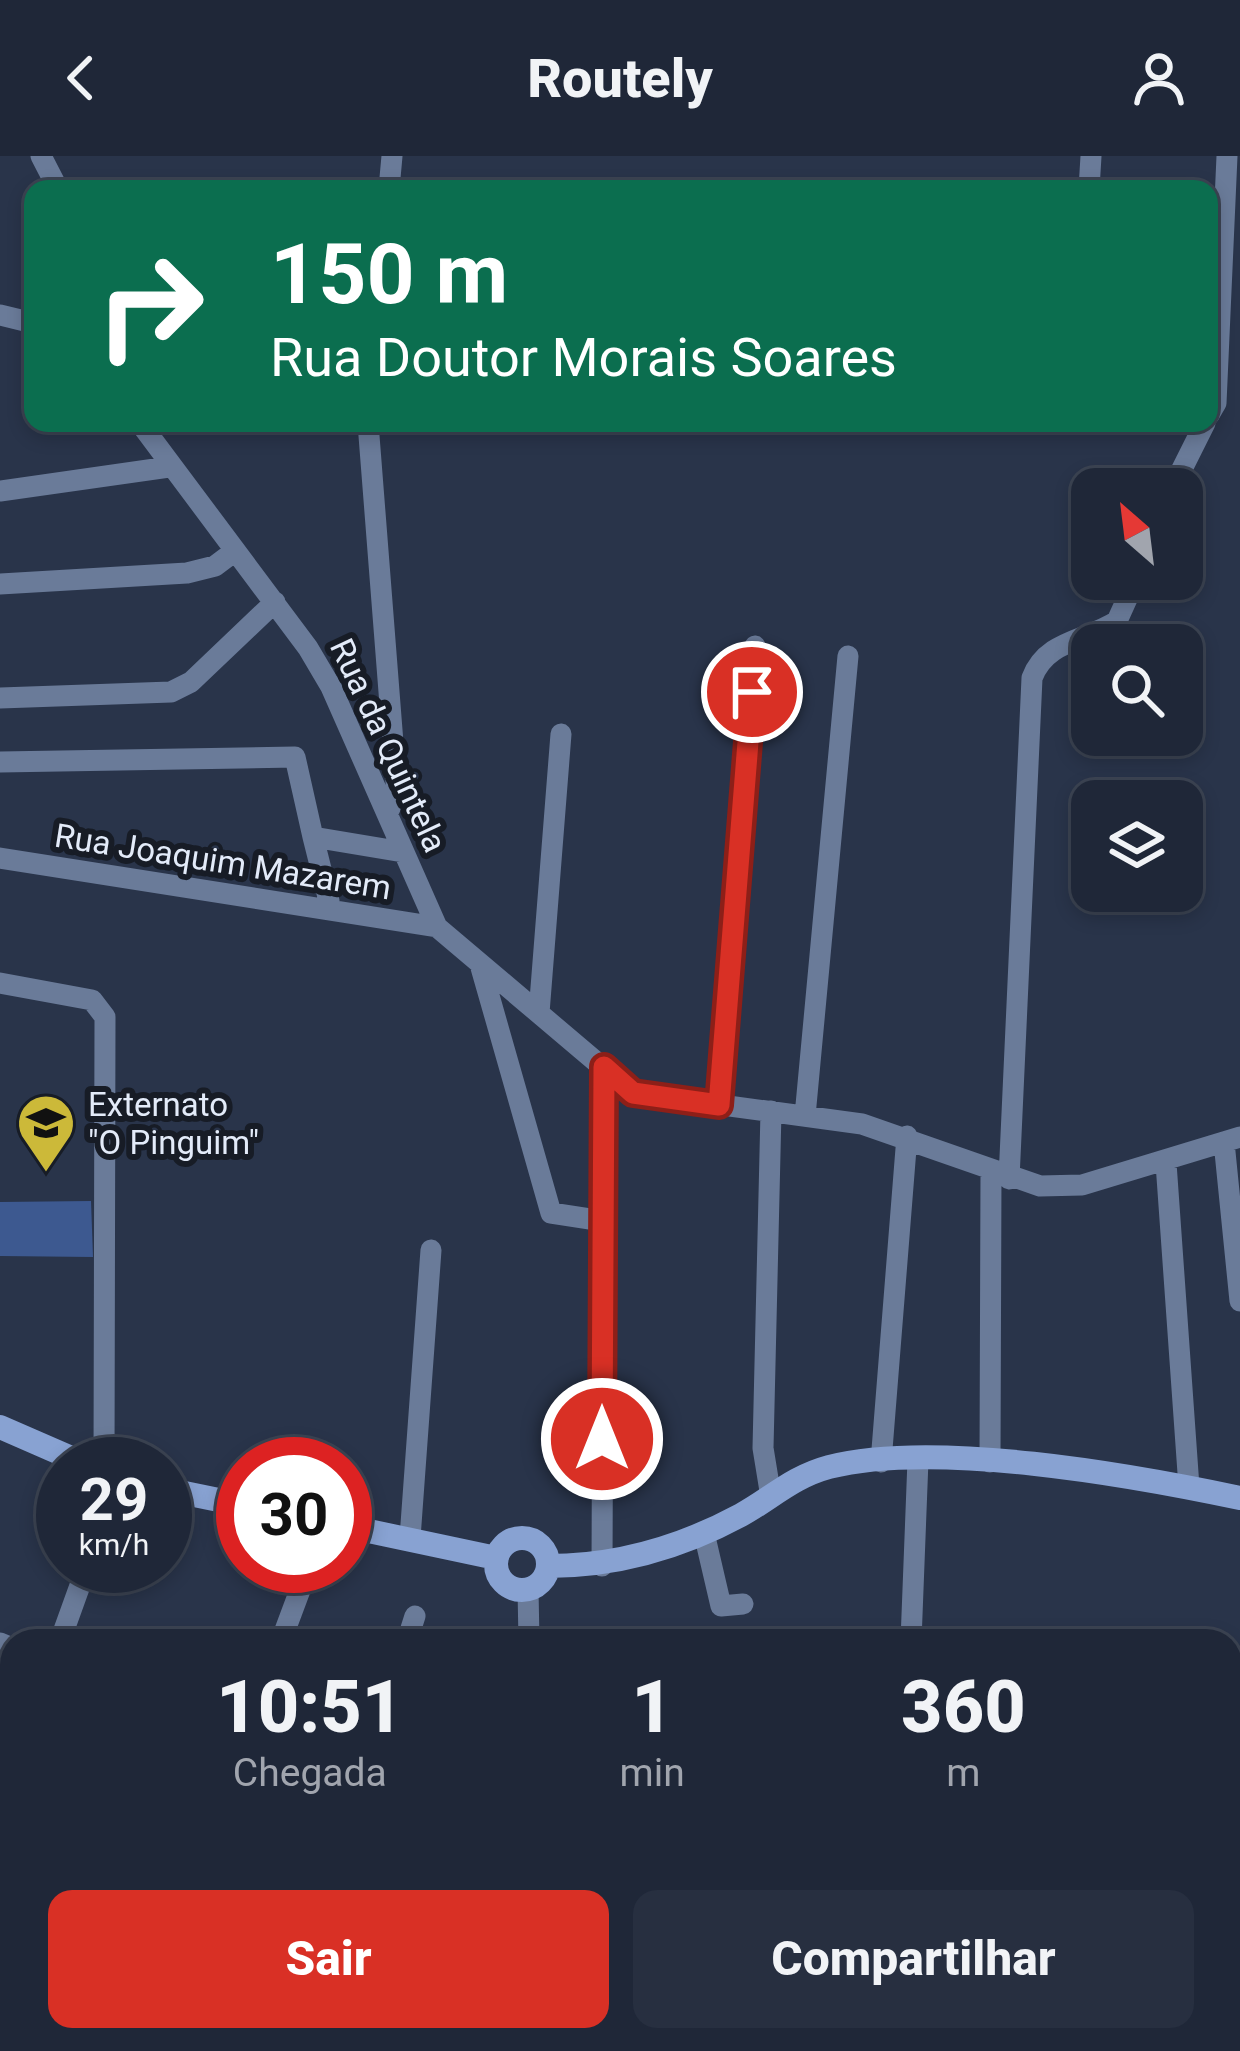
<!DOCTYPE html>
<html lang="pt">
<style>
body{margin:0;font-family:Roboto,sans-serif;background:#272f40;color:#f1f3f6;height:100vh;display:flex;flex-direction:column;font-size:45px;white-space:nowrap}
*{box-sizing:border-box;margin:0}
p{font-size:39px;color:#a1a5ae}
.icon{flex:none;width:66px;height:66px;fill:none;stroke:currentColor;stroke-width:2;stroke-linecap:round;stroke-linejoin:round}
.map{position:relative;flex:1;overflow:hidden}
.details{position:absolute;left:0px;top:1473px;width:1242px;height:423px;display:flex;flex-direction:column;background:#1f2738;border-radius:36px 36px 0 0;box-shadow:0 6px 18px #0003,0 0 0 3px #3c4453}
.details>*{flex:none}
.hud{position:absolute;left:24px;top:24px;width:1194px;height:252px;border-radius:24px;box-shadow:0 6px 18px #0003,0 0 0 3px #3c4453;background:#0b6e4f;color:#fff;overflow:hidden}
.needle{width:78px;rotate:332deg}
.buttons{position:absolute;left:1071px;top:312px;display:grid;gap:24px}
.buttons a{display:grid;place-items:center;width:132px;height:132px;border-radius:24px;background:#1f2738;box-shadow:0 6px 18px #0003,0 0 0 3px #3c4453;font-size:60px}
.speed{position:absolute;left:36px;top:1281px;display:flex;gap:24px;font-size:60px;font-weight:700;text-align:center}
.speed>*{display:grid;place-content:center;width:156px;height:156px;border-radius:50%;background:#1f2738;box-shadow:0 6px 18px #0003,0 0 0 3px #3c4453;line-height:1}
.speed small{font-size:30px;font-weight:400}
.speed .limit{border:18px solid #d22;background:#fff;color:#111}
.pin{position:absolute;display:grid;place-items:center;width:102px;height:102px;color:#fff;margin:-51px;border:6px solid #fff;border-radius:50%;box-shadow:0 3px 12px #0007}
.me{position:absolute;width:132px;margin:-66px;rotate:0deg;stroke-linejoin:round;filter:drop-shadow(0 0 9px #0008)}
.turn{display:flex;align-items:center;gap:42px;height:252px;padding:0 48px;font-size:54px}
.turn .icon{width:156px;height:156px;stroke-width:2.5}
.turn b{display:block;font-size:84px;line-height:102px}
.eta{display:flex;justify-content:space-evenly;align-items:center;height:204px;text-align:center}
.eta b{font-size:72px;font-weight:800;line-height:84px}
.cta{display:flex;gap:24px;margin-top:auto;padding:24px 48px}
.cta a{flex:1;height:138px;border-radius:24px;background:#d93025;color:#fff;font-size:48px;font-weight:800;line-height:138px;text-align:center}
.cta a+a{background:#272f40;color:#f1f3f6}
header{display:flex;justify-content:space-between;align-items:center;height:156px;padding:0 48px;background:#1f2738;font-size:54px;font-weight:800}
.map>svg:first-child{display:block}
</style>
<header><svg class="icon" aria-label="back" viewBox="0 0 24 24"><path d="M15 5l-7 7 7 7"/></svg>Routely<svg class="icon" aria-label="person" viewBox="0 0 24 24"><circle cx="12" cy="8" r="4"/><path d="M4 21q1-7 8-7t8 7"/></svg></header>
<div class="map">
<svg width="1240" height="1895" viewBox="0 0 1240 1895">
<rect width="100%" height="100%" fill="#29344a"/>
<!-- green -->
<path fill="#3d5990" d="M91 1045 93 1101 0 1100V1046Z"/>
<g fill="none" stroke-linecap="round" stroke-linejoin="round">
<!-- street -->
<path stroke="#6a7b99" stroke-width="21" d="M41 0 58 33
M389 33 392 0
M1089 33 1091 0
M0 159 33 167
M1209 259 1216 247 1227 0
M140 267 308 492 331 531 437 771 633 937 862 968 1040 1030 1082 1029 1240 981
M368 267 397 638 387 658
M1172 333 1205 267
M0 335 169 311
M0 428 187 417 215 410 235 395
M0 542 171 536 191 526 275 446
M0 606 295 601 313 681 403 696
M313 681 329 745
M0 702 437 771
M480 808 551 1057 603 1065
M0 827 92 844 105 861 104 1308
M539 857 561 578
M719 949 755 490
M805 960 848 500
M1224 986 1240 1145
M1166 1007 1189 1331
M1009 1023 1032 522C1046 484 1086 485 1117 465L1136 423
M881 1306 907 980
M990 1306 991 1015
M770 1335 763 1292 771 955
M704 1377 721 1450 743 1448
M410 1382 431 1094
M602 1410 604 911
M528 1433 529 1485
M60 1485 87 1410
M281 1485 309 1410
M407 1485 415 1460
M911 1485 918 1304
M0 1487 12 1492
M0 1655 12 1652
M1230 1853 1240 1848
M295 1884 297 1895
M514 1884 526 1892
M851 1884V1895
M923 1884 924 1895
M1136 1895 1163 1884"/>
<!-- secondary -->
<path stroke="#88a2d2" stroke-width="24" d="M0 1271 85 1308
M165 1333 243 1349
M345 1370 496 1402
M496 1408a26 26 0 1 1 52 0a26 26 0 1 1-52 0Z
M548 1410C617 1410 680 1392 741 1359 772 1342 792 1321 829 1311 935 1284 1131 1319 1240 1342"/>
</g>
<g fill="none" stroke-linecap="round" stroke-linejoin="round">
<!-- route casing -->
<g stroke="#8d1f18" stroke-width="30">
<path id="route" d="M602 1283 604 911 633 937 719 949 752 536"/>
</g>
<!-- route -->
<use href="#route" stroke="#d93025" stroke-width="21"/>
</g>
<!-- icons -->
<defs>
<g id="school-pin" transform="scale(3)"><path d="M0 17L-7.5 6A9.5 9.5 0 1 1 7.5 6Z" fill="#ccb939" stroke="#171c26"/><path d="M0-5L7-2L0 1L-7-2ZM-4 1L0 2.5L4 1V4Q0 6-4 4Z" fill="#111"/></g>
</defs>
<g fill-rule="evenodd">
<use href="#school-pin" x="46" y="967"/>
</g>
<g text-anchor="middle" stroke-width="12" stroke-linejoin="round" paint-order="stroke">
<!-- street labels -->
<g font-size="33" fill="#e3ebf9" stroke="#171c26">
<text transform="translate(389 589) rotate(65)" y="12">Rua da Quintela</text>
<text transform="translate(223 705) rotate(9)" y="12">Rua Joaquim Mazarem</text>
</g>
<!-- poi labels -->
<g font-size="33" fill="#e3ebf9" stroke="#171c26" text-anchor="start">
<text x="88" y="960">Externato<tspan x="88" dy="38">"O Pinguim"</tspan></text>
</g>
</g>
</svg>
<div class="buttons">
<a><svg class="needle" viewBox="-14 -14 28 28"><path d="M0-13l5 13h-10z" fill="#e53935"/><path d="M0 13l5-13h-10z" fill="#a1a5ae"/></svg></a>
<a><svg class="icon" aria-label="search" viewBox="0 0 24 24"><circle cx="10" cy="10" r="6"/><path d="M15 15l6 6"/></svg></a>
<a><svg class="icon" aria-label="layers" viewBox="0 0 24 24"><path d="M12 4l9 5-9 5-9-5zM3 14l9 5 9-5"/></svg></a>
</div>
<div class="speed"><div>29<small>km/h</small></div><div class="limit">30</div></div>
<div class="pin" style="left:752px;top:536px;background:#d93025"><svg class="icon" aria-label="arrive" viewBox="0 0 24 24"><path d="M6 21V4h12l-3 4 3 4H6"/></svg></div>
<svg class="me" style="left:602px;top:1283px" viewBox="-20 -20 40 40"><circle r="17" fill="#d93025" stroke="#fff" stroke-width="3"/><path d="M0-11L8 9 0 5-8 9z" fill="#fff"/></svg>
<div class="hud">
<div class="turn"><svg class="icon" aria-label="right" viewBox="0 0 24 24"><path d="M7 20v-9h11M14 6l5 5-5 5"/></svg><div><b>150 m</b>Rua Doutor Morais Soares</div></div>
</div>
<section class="details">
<div class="eta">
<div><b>10:51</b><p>Chegada</p></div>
<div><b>1</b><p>min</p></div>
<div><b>360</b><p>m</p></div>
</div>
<div class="cta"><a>Sair</a><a>Compartilhar</a></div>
</section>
</div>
